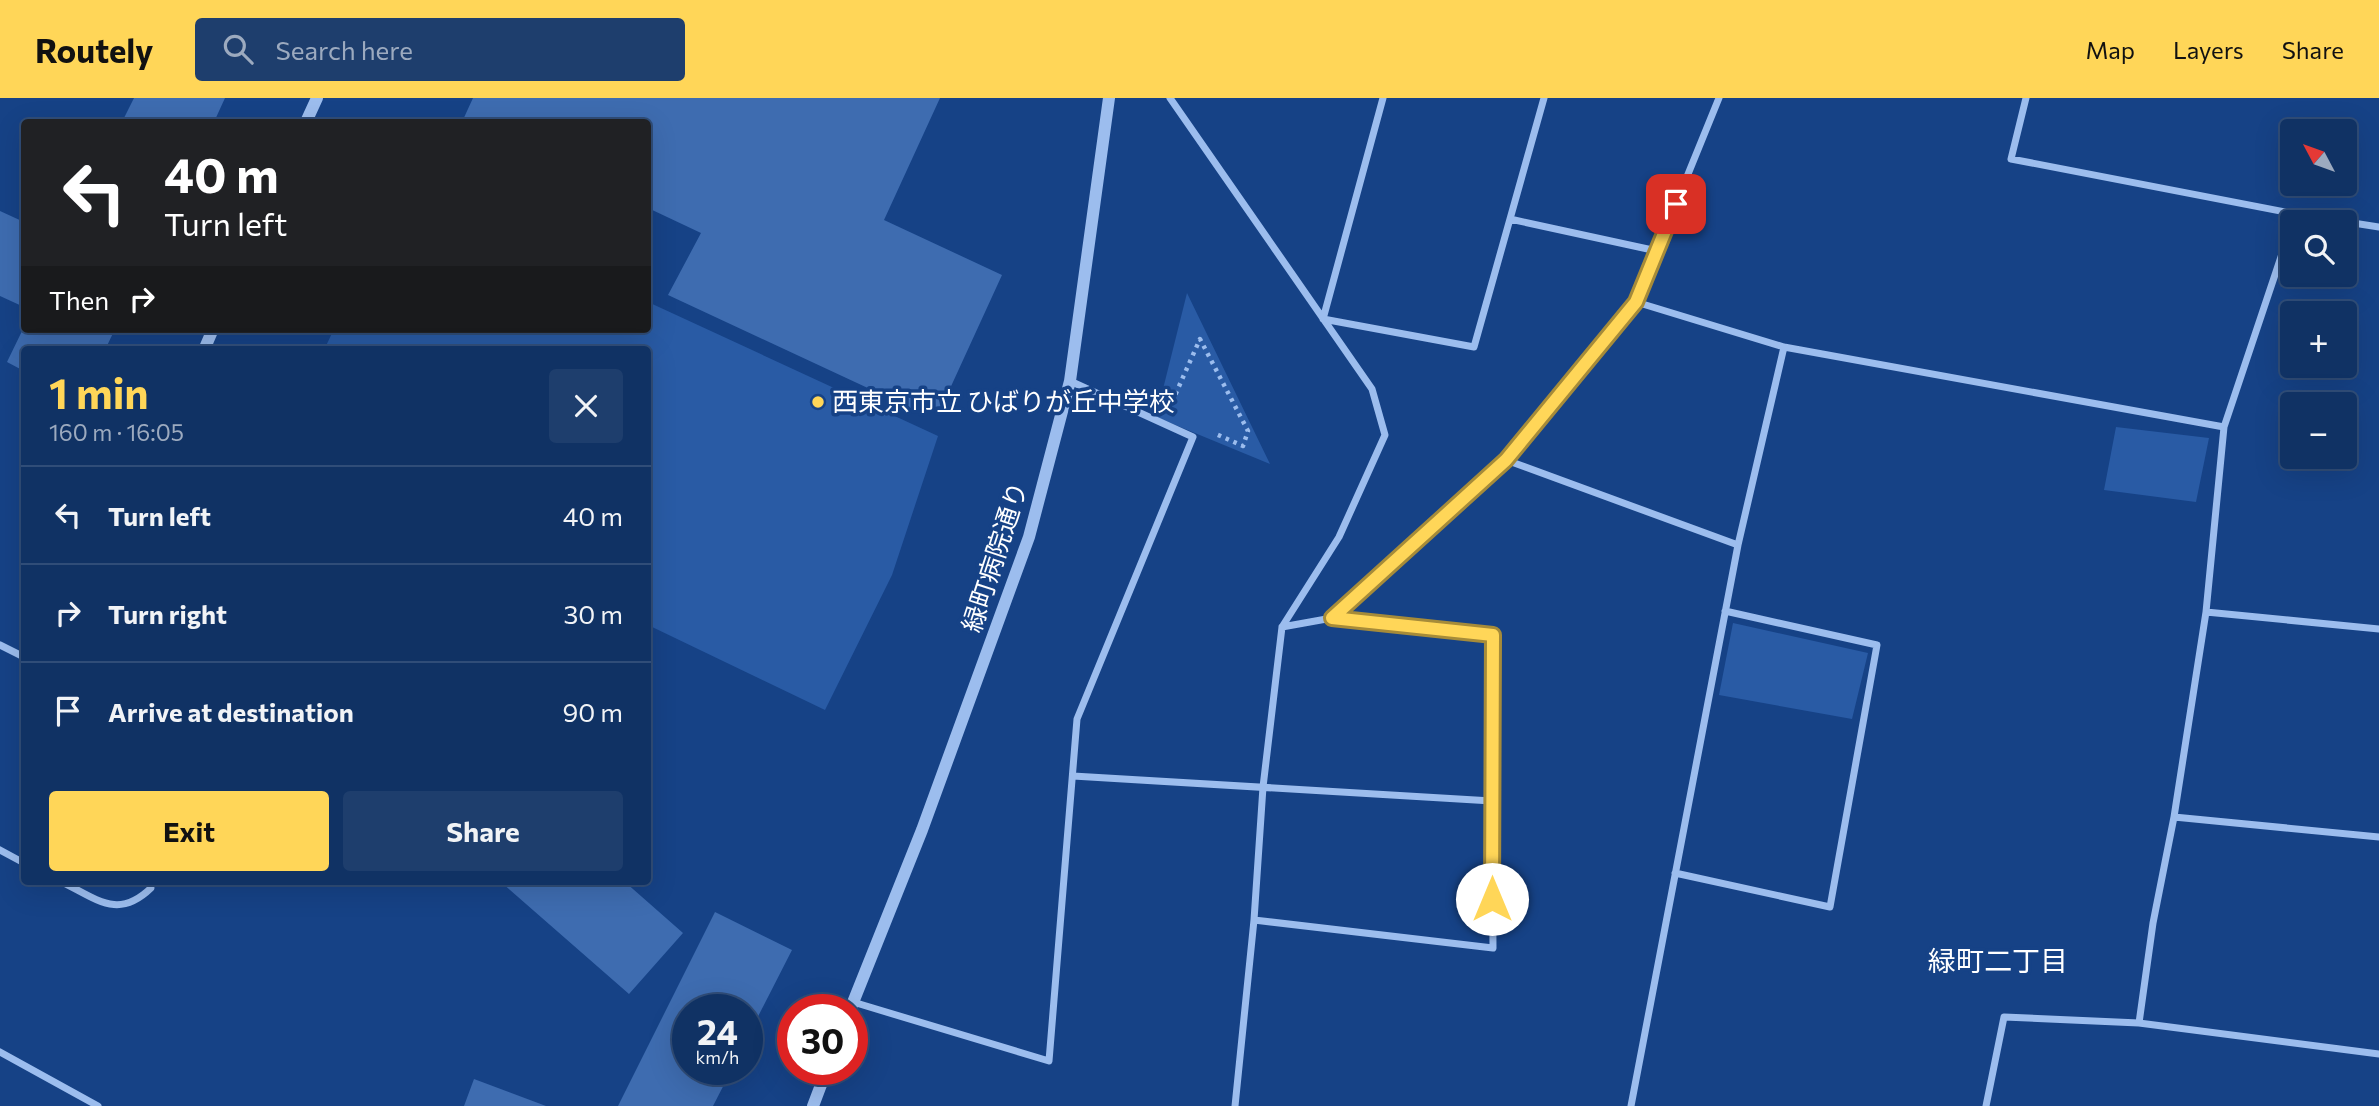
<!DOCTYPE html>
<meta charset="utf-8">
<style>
body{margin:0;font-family:Commissioner,"Noto Sans JP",sans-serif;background:#1e3e6d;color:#f1f3f6;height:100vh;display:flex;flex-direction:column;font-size:26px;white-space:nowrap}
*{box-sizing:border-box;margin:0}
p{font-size:23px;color:#9caabf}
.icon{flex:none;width:38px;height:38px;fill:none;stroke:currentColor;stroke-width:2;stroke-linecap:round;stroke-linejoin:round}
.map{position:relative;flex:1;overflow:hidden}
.panel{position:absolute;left:21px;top:248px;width:630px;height:539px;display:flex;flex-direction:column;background:#103264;border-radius:7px;box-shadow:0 7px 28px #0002,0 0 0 2px #304d78}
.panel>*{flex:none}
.hud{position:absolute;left:21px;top:21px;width:630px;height:214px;border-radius:7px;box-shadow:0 7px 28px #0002,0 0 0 2px #304d78;background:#202124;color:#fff;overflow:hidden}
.needle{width:46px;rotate:311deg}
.fabs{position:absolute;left:2280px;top:21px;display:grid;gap:14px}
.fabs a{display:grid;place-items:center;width:77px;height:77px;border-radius:7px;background:#103264;box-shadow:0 7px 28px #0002,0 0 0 2px #304d78;font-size:35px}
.speed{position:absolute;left:672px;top:896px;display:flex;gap:14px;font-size:35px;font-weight:700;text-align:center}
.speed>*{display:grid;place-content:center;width:91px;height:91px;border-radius:50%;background:#103264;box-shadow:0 7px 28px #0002,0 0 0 2px #304d78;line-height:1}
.speed small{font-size:18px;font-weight:400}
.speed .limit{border:10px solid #d22;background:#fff;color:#111}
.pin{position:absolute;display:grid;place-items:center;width:60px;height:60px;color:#fff;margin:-30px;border-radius:14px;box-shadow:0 4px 10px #0006}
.me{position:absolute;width:77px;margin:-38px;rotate:0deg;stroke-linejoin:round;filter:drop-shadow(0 0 5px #0008)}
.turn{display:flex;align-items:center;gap:24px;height:147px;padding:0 28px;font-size:32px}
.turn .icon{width:91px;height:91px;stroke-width:2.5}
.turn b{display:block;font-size:49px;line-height:60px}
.then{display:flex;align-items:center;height:66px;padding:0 28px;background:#0003;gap:14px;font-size:26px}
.round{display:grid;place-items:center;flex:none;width:74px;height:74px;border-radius:7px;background:#1e3e6d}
.headline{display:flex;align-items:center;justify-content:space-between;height:119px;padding:0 28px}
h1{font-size:42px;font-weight:700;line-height:52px;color:#ffd658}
.primary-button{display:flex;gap:14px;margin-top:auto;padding:14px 28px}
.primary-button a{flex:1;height:80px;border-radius:7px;background:#ffd658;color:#111;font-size:28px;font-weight:700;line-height:80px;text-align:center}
.primary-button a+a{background:#1e3e6d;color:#f1f3f6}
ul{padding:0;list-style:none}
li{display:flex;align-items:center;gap:21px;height:98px;padding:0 28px;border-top:2px solid #304d78}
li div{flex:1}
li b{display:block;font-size:26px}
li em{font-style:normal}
header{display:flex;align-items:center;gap:42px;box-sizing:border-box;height:98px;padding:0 35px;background:#ffd658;color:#111}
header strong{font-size:33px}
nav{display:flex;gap:38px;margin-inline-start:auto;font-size:24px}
.search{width:490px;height:63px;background:#1e3e6d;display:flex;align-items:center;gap:18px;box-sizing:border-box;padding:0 24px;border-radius:7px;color:#9caabf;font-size:26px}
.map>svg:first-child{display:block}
</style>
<header>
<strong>Routely</strong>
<div class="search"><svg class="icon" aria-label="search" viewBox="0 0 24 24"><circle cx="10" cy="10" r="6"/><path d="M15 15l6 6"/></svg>Search here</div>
<nav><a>Map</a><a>Layers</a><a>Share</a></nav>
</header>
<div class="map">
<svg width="2379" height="1008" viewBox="0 0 2379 1008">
<rect width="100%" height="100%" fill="#164286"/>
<!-- green -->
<path fill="#295ba5" d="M1187 195 1270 366 1156 319Z
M648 204 938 338 892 477 825 612 648 527V252H324L334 231H648Z
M2116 329 2209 340 2196 404 2104 392Z
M1733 525 1868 555 1852 621 1719 597Z"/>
<!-- building -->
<path fill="#3e6cb0" d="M134 0H225L214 24H122Z
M473 0H940L884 122 1002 177 942 308 915 312 668 197 701 135 648 110V24H462Z
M0 113 24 124V209L0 198Z
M23 231H115L105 252H24V273L7 264Z
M501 784H625L683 835 629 896Z
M715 814 792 852 747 940V912H688V971H732L713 1008H618Z
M474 981 546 1008H464Z"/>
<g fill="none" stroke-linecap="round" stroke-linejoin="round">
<!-- path -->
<path stroke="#9cbdee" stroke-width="4.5" stroke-dasharray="3.5 5" stroke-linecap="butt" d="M1172 304 1200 241 1248 333 1243 348 1216 336"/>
<!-- minor -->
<path stroke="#9cbdee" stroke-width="7" d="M1170 0 1372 291 1385 337 1339 439 1282 529 1263 689 1254 822 1235 1008
M1383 0 1323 221 1474 249 1544 0
M2026 0 2011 61 2296 116 2293 124
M2296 116 2379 129
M1510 121 1657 153
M1636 204 1784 249 2224 329
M1506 362 1738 447
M2206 514 2379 531
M1282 529 1332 520 1506 362 1636 204 1719 0
M0 547 24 559
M1073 678 1492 703 1493 537 1332 520
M2174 719 2379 739
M0 752 24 765
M1675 775 1830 809 1877 547 1725 513
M62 784C97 801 118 822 151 790L149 784
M1254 822 1493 850 1492 703
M853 904 1049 963 1077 621 1193 339 1070 283
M2139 925 2153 825 2174 719 2206 514 2224 329 2292 126
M0 954 98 1008
M1631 1008 1738 447 1784 249
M1986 1008 2004 919 2139 925 2379 956"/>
<!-- tertiary -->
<path stroke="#9cbdee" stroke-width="12" d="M306 24 317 0
M204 252 213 231
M850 912 922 732 1029 439 1070 283 1109 0
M813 1008 827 971"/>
</g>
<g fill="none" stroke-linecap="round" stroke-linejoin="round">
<!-- route casing -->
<g stroke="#a68b39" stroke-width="18">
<path id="route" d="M1492 801 1493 537 1332 520 1506 362 1636 204 1676 106"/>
</g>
<!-- route -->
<use href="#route" stroke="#ffd658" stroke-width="12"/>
</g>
<!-- markers -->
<circle fill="#ffd658" stroke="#164286" stroke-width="2.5" cx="818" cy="304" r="7"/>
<g text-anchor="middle" stroke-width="7" stroke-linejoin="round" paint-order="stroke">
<!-- poi labels -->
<g font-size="26" fill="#fff" stroke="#164286" text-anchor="start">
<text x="832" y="313">西東京市立 ひばりが丘中学校</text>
</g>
<!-- street labels -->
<g font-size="26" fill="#fff" stroke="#164286">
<text transform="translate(995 459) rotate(-72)" y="9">緑町病院通り</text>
</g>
<!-- neighbourhood labels -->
<g font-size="28" fill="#fff" stroke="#164286">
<text x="1998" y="873">緑町二丁目</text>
</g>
</g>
</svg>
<div class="fabs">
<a><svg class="needle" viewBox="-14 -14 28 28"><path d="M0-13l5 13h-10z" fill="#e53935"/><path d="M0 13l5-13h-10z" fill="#9caabf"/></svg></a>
<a><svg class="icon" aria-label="search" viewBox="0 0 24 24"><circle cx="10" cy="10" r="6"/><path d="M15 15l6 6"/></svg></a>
<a>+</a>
<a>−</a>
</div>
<div class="speed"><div>24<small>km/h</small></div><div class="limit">30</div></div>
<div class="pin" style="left:1676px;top:106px;background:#d93025"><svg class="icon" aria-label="arrive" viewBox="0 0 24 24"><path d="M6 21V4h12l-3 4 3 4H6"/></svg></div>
<svg class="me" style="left:1492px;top:801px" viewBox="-20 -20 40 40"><circle r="19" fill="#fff"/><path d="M0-13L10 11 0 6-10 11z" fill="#ffd658"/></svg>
<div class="hud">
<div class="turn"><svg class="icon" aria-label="left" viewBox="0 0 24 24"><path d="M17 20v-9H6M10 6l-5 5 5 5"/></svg><div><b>40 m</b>Turn left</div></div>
<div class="then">Then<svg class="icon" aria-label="right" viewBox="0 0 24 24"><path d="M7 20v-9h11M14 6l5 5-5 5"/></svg></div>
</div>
<section class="panel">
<div class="headline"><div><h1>1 min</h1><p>160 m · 16:05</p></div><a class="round"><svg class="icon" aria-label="close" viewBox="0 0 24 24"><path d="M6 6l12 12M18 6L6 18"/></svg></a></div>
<ul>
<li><svg class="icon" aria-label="left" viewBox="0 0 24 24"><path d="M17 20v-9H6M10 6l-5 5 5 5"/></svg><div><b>Turn left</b></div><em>40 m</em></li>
<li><svg class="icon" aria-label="right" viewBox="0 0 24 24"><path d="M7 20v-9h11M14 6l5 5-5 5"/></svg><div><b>Turn right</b></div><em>30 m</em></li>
<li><svg class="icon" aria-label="arrive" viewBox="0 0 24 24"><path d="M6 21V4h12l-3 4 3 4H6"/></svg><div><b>Arrive at destination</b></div><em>90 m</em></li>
</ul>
<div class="primary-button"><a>Exit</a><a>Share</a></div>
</section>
</div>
